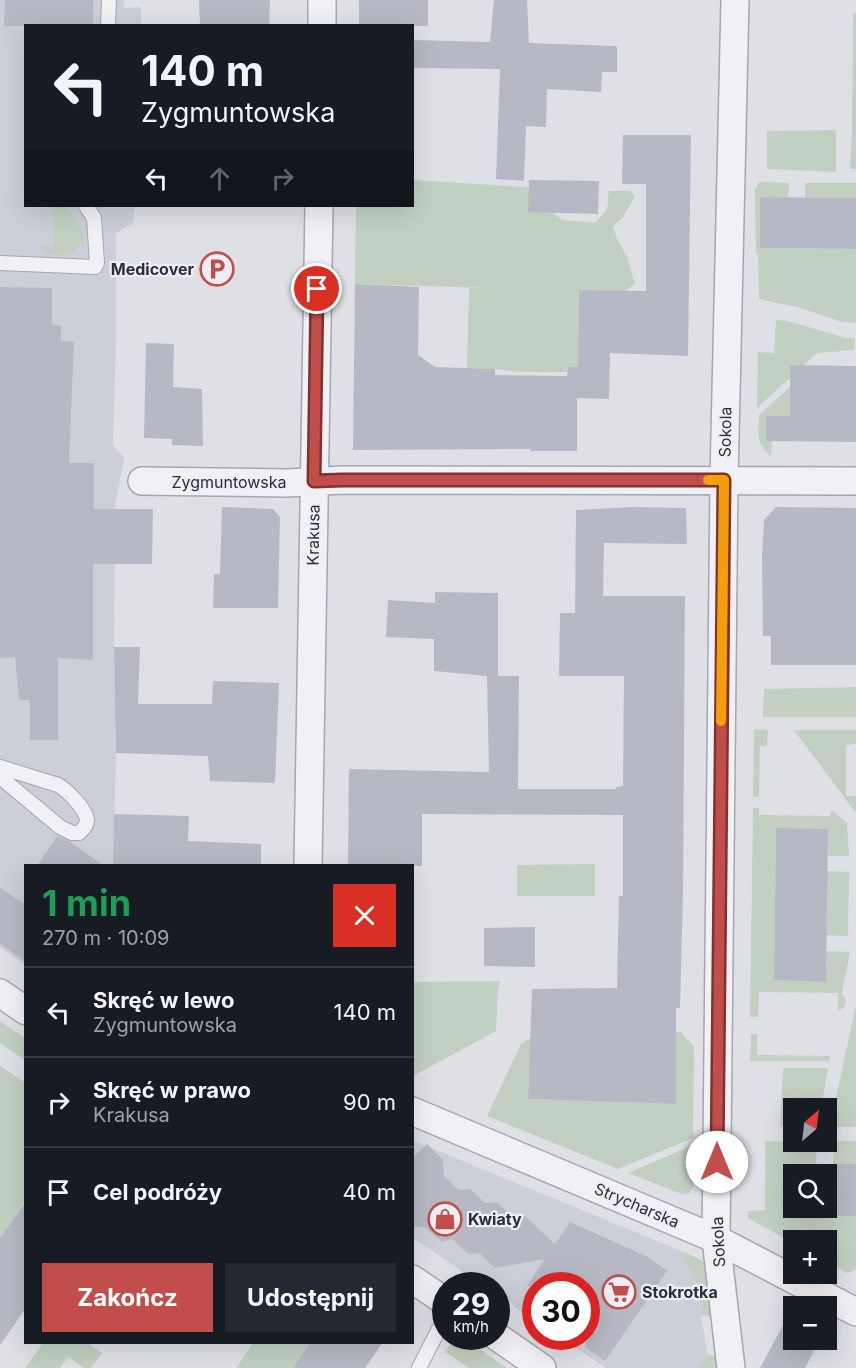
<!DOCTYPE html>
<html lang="pl">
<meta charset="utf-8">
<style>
body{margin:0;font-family:Inter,sans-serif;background:#242831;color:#f1f3f6;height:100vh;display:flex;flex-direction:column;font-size:22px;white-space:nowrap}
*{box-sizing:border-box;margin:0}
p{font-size:20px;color:#9ea1a6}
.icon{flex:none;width:33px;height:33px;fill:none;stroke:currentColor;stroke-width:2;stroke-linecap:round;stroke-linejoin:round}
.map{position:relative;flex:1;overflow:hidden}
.drawer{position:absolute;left:24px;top:864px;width:390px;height:480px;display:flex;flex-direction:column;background:#171b24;border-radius:0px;box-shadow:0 6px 24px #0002}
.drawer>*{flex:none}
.top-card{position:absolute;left:24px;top:24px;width:390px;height:183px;border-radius:0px;box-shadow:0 6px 24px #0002;background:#171b24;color:#f1f3f6;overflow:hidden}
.needle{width:39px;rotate:28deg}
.tools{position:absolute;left:783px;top:1098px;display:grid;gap:12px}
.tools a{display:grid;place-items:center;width:54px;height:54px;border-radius:0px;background:#171b24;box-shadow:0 6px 24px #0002;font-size:30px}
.speed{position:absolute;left:432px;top:1272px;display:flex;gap:12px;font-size:30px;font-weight:700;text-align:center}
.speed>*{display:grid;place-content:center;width:78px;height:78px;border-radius:50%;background:#171b24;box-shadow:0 6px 24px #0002;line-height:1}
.speed small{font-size:15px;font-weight:400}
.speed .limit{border:9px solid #d22;background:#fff;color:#111}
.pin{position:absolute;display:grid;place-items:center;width:51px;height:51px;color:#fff;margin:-26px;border:3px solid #fff;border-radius:50%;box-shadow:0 2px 6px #0007}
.me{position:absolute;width:66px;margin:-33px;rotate:0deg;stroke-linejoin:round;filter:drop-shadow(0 0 4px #0008)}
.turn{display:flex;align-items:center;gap:21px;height:126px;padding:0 18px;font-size:27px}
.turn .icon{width:78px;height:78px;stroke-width:2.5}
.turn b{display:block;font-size:42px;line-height:51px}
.lanes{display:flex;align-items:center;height:57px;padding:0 18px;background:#0003;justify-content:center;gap:30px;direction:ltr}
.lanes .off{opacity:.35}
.round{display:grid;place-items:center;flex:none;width:63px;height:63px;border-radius:0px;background:#242831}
.head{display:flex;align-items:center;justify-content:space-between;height:102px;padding:0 18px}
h1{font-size:36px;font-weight:700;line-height:45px;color:#1e9e55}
.action{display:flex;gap:12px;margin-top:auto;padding:12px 18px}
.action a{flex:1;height:69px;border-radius:0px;background:#c24e4c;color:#fff;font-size:24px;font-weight:700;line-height:69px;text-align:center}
.action a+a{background:#242831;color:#f1f3f6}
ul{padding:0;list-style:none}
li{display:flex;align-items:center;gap:18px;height:90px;padding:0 18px;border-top:2px solid #363941}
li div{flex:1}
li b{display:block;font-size:22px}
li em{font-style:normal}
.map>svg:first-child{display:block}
</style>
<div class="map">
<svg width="856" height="1368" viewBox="0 0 856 1368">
<rect width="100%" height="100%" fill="#dee0e6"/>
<!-- built -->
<path fill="#cdcfd8" d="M0 0H124V8L141 7V25L26 26V206H135L133 223 116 233V335L113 445 124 458 115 506 114 647 116 753 113 865 26 866 25 965 0 947Z
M412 1140 686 1253 682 1260 688 1267 696 1278 702 1292V1320L707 1354 698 1368H606L559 1337 586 1336V1286H536L535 1321 497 1294 496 1286 483 1285 413 1238Z"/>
<!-- green -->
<path fill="#c1d0c0" d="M856 13V169H850L852 132 853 14Z
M836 130V172L767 169V131Z
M413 180 526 187 538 189 545 208 563 220 595 223 607 210 609 191H630L635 196 623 217 613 226 617 239 627 257 635 284 625 291 579 290 578 367H568L567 372H520L495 369 467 368 469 288H489L355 284 356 206H412Z
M759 182 789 183 788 197H760V248L856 249V323L842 322 801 308 759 299 758 255 756 253 755 190Z
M805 183H856V198L805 197Z
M53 206H67L86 236C77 255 60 259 42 251L40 246 54 245Z
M776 320 788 321 846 338H855L854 350 817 353 757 408 758 352 774 353Z
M813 366V391H790V416H766V441H772L771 456C756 444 758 433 759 415Z
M856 687V717H763L764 689Z
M754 729 768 730 767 746H760L759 797H753Z
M794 730H856V744L846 745V796H856V813Z
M753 808H759V815L830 816 832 810 847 823 849 856H828V829L776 830 774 980 825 982 826 951 850 952 842 993 846 1002 843 1008 838 1011V993L759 992 758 1017H750Z
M595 864V896H517V865Z
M827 871 849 872 848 936 827 935Z
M500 981 498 989 496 1031 413 1076V982Z
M856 1005V1127H833L831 1121Z
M0 1021 25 1038V1060L0 1043Z
M540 1032 554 1051H530L528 1099 676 1104V1054L650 1053V1032H681L694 1047 693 1138 618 1169 487 1116 521 1044Z
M751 1034H757V1055L830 1056 829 1062 823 1061H750Z
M0 1066 26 1083 25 1201 0 1238Z
M783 1068H828L821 1108H794L793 1126H780Z
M765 1141 817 1142 816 1164H789V1215L856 1216V1270L847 1273 827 1261 826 1240H794L793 1243 748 1218V1211L765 1210Z
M834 1141H856V1164H833Z
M693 1145V1187L690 1193 682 1194 628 1173Z
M686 1253 701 1260 705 1263 714 1317 702 1315C701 1291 700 1278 682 1260Z
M464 1338 507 1368H469L445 1352 452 1341Z
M43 1343H87L102 1353 91 1368H84L68 1357 60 1368H25Z
M253 1343H311L293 1368H236Z
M707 1354 717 1357 718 1368H698Z"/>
<!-- building -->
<path fill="#b6b9c3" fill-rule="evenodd" d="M5 0H93V26H4Z
M199 0H270L269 26H200Z
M359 0H428V26H359Z
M494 0H527L529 43 617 46V72H602L601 92 547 89 546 127 526 126 524 181 496 179 500 69 412 68V40L490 42Z
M623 135H691L688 356 610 353 609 399 577 398V451H530V449L353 450 355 284 419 287 418 355 435 367 495 369V375L567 376 568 367H578L579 290 646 291V184H622Z
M529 180 599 181 598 214 528 212Z
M760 197 856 198V249L760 248Z
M0 287 52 288V325L61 326V341L74 342 69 463H94V509H153L152 564H93V660L58 658V740H30V700H19L15 657 0 658Z
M146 343 174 344 173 387 202 389 203 446 172 445V439L144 438Z
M790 365 856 366V442L766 441V416H790Z
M222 507 273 509 280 517 278 608H213L214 574H220Z
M632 507 686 508 687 544 604 543 603 596H685L683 895 680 1008H676V1104L528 1099 532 989 617 988 619 896H623V815L422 814V866H348L349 769 489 772 487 676 434 671V639L386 637 388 600 435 603V592L498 593V676H519L518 789H616V787L623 786 624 676H559L560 613H575L576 510Z
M776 507 856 508V665H771V636H763L762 556 764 520Z
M114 647H140L138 704H212L213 681 279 683 275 783 210 781 208 756 116 753Z
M114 814 189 816 188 841 261 844V866H113Z
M776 828 828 829 826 982 774 980Z
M57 836 69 841 104 866H37Z
M0 888 26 905V962L0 944Z
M535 927V967L484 966V928Z
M427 1144 443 1160 444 1176 459 1190 470 1189 485 1203 497 1202 513 1217 525 1216 555 1244 570 1222 648 1257 667 1271 605 1361 586 1348V1286H527L545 1259 495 1268 479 1253 468 1254 452 1239 442 1242 424 1227H412V1158Z
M789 1164H856V1216H789ZM794 1174H826V1208H794Z
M26 1201V1308L0 1345V1238Z
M783 1325 794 1330V1340H811L818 1343 805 1368H760Z
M311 1342H383L365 1368H293Z"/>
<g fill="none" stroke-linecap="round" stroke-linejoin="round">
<!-- service casing -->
<g stroke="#a4a7b0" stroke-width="16">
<path id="service" d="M108 26 109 0
M0 263 95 267 97 263 94 218 86 206
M0 767 58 785C67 790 86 809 87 820 87 826 83 829 79 833H72L60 827 0 777
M419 1368 446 1315"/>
</g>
<!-- minor casing -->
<g stroke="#a4a7b0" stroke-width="30">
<path id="minor" d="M322 26V0
M142 481 287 483 342 480 856 481
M308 866 319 206
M0 993 26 1011
M412 1111 716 1239 856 1312
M412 1279 446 1302
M496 1336 542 1368
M731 1368 716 1239 724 480 735 0"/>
</g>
<!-- service -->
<use href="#service" stroke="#f1f1f5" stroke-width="14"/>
<!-- minor -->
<use href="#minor" stroke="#f1f1f5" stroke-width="27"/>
</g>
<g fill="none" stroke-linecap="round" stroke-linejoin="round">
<!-- route casing -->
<g stroke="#7e3331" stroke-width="15">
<path id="route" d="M317 289 314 481 342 480H724L717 1162"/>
</g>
<!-- route -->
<use href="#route" stroke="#c24e4c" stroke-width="10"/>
<!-- slow -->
<path stroke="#f59e0b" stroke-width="10" d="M708 480H724L721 721"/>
</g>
<!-- icons -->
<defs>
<g id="parking-ring" transform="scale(1.725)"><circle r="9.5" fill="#edeff4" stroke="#c24e4c" stroke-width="1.5"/><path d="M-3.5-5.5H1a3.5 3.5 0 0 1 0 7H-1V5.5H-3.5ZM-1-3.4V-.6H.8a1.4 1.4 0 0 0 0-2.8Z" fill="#c24e4c"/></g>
<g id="shop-ring" transform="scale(1.725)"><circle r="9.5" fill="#edeff4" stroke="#c24e4c" stroke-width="1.5"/><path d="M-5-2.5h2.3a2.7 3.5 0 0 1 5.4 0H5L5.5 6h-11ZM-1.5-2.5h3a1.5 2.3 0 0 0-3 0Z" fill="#c24e4c"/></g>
<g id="supermarket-ring" transform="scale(1.725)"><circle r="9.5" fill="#edeff4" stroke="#c24e4c" stroke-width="1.5"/><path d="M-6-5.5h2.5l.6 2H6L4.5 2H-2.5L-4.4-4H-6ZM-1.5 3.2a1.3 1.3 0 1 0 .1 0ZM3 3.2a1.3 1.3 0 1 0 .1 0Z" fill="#c24e4c"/></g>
</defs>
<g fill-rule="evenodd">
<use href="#parking-ring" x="217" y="269"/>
<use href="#shop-ring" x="445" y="1219"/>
<use href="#supermarket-ring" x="619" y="1292"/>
</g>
<g text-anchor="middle" stroke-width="4.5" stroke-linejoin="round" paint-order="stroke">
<!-- poi labels -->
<g font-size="16" font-weight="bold" fill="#292d3c" stroke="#edeff4" text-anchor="start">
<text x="194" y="275" text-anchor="end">Medicover</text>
<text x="468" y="1225">Kwiaty</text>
<text x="642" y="1298">Stokrotka</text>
</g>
<!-- street labels -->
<g font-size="16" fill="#292d3c" stroke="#edeff4">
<text transform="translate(725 432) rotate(-89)" y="6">Sokola</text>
<text x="229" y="488">Zygmuntowska</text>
<text transform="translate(313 535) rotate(-89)" y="6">Krakusa</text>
<text transform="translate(637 1205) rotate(23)" y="6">Strycharska</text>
<text transform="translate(718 1242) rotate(-93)" y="6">Sokola</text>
</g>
</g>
</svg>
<div class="tools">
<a><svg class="needle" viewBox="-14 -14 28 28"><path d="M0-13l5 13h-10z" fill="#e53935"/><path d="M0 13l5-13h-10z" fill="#9ea1a6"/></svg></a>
<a><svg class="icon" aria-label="search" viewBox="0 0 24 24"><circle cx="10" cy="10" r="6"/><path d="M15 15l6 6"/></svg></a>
<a>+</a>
<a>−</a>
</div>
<div class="speed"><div>29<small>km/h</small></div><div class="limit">30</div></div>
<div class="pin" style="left:317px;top:289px;background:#d93025"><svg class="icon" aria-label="arrive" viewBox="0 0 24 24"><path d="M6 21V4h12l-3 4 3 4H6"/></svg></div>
<svg class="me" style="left:717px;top:1162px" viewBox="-20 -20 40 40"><circle r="19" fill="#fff"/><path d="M0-13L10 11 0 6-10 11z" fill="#c24e4c"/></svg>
<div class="top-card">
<div class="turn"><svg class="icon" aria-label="left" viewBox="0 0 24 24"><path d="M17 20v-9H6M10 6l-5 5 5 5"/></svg><div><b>140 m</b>Zygmuntowska</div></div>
<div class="lanes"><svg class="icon" aria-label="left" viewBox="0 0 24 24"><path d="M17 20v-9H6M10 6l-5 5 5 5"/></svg><svg class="icon off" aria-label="ahead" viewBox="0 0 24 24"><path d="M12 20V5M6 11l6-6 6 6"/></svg><svg class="icon off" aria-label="right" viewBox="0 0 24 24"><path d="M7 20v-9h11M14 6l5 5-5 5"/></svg></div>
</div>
<section class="drawer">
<div class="head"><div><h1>1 min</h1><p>270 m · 10:09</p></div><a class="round" style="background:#d93025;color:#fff"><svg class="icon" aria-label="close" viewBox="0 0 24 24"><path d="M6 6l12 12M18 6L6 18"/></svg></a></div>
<ul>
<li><svg class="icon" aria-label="left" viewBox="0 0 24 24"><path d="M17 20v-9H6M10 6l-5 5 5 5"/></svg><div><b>Skręć w lewo</b><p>Zygmuntowska</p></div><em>140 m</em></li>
<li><svg class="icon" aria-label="right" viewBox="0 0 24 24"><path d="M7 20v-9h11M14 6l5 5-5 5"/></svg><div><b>Skręć w prawo</b><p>Krakusa</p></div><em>90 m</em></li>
<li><svg class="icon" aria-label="arrive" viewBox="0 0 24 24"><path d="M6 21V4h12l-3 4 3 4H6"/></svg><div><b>Cel podróży</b></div><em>40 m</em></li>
</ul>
<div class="action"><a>Zakończ</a><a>Udostępnij</a></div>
</section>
</div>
